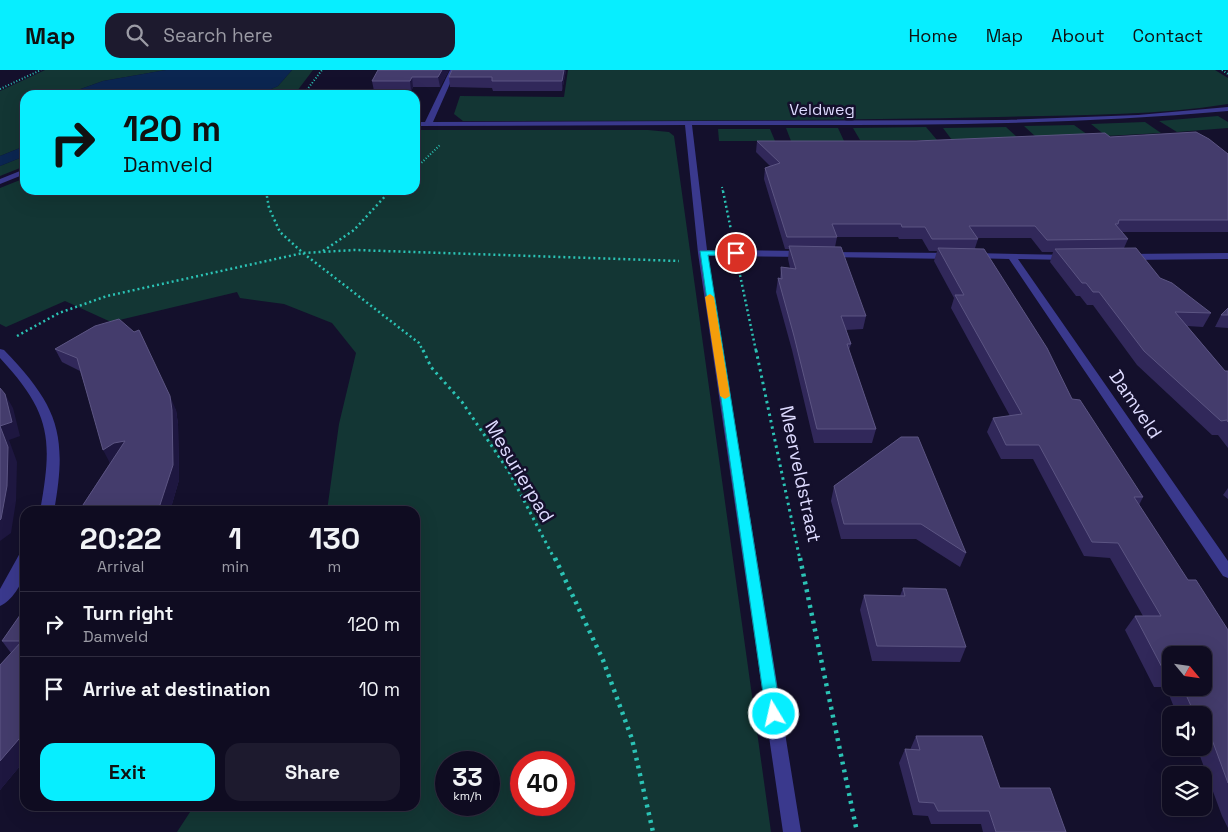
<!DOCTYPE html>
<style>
body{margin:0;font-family:"Space Grotesk",sans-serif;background:#1d1a2e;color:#f1f3f6;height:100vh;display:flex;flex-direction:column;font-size:19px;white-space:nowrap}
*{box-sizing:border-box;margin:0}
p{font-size:16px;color:#9b9ba5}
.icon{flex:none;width:28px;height:28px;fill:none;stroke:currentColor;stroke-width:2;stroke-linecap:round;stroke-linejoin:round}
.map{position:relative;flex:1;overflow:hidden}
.drawer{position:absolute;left:20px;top:436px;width:400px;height:305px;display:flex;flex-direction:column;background:#0f0c21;border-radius:15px;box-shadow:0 5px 20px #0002,0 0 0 1px #2f2c3f}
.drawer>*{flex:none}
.guide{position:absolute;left:20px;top:20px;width:400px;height:105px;border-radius:15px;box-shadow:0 5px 20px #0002,0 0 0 1px #2f2c3f;background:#07eeff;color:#111;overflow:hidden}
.needle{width:32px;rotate:119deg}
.fabs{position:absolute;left:1162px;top:576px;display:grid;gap:10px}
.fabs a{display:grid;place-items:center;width:50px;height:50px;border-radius:10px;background:#0f0c21;box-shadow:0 5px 20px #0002,0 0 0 1px #2f2c3f;font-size:25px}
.speed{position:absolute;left:435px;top:681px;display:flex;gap:10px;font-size:25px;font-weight:700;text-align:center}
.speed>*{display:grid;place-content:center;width:65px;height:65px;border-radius:50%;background:#0f0c21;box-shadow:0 5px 20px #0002,0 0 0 1px #2f2c3f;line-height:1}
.speed small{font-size:12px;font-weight:400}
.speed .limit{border:8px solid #d22;background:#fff;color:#111}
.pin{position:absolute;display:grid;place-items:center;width:42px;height:42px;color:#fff;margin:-21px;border:2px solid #fff;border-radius:50%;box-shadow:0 1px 5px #0007}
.me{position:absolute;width:55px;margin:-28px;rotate:351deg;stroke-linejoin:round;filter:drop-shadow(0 0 4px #0008)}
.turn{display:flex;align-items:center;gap:18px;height:105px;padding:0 20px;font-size:22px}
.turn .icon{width:65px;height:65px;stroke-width:2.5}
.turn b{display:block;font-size:35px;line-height:42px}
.eta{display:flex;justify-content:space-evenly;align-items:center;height:85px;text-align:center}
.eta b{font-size:30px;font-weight:700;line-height:35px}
.cta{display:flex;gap:10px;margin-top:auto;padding:10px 20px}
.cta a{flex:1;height:58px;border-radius:15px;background:#07eeff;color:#111;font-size:20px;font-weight:700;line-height:58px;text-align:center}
.cta a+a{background:#1d1a2e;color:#f1f3f6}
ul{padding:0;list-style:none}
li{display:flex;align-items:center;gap:15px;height:65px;padding:0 20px;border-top:1px solid #2f2c3f}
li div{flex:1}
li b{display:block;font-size:19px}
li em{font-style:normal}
header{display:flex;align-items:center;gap:30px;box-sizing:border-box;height:70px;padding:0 25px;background:#07eeff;color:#111}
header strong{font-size:24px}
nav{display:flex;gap:28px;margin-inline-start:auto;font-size:18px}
.search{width:350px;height:45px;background:#1d1a2e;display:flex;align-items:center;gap:12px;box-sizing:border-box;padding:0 18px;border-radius:15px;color:#9b9ba5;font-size:19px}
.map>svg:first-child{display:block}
</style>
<header>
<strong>Map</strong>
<div class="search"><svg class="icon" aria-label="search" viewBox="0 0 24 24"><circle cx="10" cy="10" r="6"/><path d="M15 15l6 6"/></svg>Search here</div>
<nav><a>Home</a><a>Map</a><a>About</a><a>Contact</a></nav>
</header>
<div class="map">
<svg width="1228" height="762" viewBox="0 0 1228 762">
<rect width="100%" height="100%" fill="#14102c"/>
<!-- green -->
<path fill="#133634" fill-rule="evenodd" d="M45 0H166L103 11 64 25H25V76L0 86V21Z
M292 0H313L294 25H258L278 16Z
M568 0H1215L1228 8V34C1152 46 1074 45 998 47 820 51 641 51 463 51L454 44 460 26 564 27Z
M1218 46 1228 52V58L1177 62 1159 51Z
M1145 52 1161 63 1106 66 1091 54Z
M1074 55 1088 65 1036 67 1024 56Z
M926 57 937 70H860L853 58Z
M1006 57 1018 68 952 70 943 58Z
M786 58H838L844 71H791Z
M718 59H770L775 71H719Z
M415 60H648L669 62 674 66 771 762H177L194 736H415V441H327L339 354 356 283 332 253 284 234 240 228 237 222 111 252 65 231 6 257 0 254V118L25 108V120H415ZM446 692H489V735H446ZM521 692H564V735H521Z
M25 86V96L0 106V96Z"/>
<!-- water -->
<path fill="#0b2651" d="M166 0H292L278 16 258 25H64L103 11Z
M25 76V86L0 96V86Z"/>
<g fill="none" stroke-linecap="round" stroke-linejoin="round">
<!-- path-far3 -->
<path stroke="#2bc3b5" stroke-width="2" stroke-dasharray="1 2" stroke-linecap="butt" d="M1222 0 1228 4
M0 19 41 0
M303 25 322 0
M415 99 440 75
M722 117 723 122
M266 120V122
M389 122 391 120"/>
<!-- path-far2 -->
<path stroke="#2bc3b5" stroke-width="2.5" stroke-dasharray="2 3" stroke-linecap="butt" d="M266 121 269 138 280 162 303 183 419 273 423 281
M723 121 731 160
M323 181 354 160 390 121
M740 205 756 281
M17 266 59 243 107 226 303 183 355 180 679 191"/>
<!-- path-far1 -->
<path stroke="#2bc3b5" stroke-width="3" stroke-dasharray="2.5 4" stroke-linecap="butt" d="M423 280 431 297 462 332 508 400 555 490
M756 280 800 490"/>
<!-- path -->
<path stroke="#2bc3b5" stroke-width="4.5" stroke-dasharray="3 5" stroke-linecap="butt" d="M555 488 603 590 632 669 653 762
M800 488 857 762"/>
<!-- minor -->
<path fill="#3a398d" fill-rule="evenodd" d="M450 0H456L433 52 1005 50 1138 45 1228 37V41C1050 57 871 55 692 55L707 180 805 181 810 184 805 187 708 186 801 762H783L698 183 685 55 415 56V52H425Z
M25 99V104L0 114V109Z
M828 182 953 183 958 186 953 189 825 187V183Z
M973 183 1071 185 1073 187 1068 190 1018 189 1228 491V508L1223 506 1009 189 970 188V184Z
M1228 183V189L1125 190 1120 187 1125 184Z
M0 279 4 280C58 336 68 364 54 441H40C53 369 51 343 0 288Z
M25 482C25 488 26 495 25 502 23 513 11 532 0 536V519L20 483Z"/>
</g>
<!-- wall -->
<path fill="#31285a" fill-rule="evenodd" d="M378 0H449L440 17H413L411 21H374L372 11Z
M566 0 562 21H493L492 18 450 17 449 7Z
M1110 67 1228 84V162H1121L1128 169 1124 178 1160 208 1211 243 1203 257 1187 256 1225 301H1228V378L1218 365H1212L1137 295 1093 235H1087L1080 226H1076L1050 192 1053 182H1042L1031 168H977L978 169 975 178 1072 329 1143 427 1139 435 1188 510 1228 560V758L1222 746 1197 678H1204V645H1177L1166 617H1154L1125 560 1135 546H1143L1110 488 1084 486 1033 389H1001L987 362 993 348 1010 346 951 238 954 228 934 191 937 181H929L922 169H899L898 167H837L835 177 866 246 863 259 846 260 851 274 849 280 876 359 872 373H814L792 280 776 222 778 208 780 209 781 197 790 198 788 189 789 179H785L764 109 765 98 770 96 756 82 757 71H916ZM1171 585 1204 618H1171Z
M1228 238V258L1215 257 1221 245Z
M95 256 176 340 178 354 179 410 170 441H79L110 393 80 301 62 292 55 279Z
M901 367 966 483 960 497 916 469H841L831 431 834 416Z
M1228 418V429L1223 425Z
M903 518 966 577 960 592 872 591 860 540 864 525 900 526Z
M25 538V690L0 720V595L11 583 2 571Z
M916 666 1000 718 1066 762H983L981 754H931L928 746 913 745 899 693 905 679 910 680Z"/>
<!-- shaded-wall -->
<path fill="#1e1740" d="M442 0H449L440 17 438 7Z
M564 0H566L562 21V11Z
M412 7 413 17 411 21 410 11Z
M5 324 13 338 20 366 9 370 17 392 16 431 11 463 0 471V356Z
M170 326 176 340 178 354 179 410 170 441H158Z
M125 371 111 395 103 380 114 373Z
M25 662V690L0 720V691Z"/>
<!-- building -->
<path fill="#443c6c" stroke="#5c5583" d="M378 0H442L438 7H412L410 11H372Z
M452 0H564L562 11H492V7H449Z
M1196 62 1209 69 1228 84V150H1119L1118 154H1115L1128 169 1047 170 1035 156H969L978 169H932L925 157H902L901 154H832L837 167H787L765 98 780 93 757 71H916L1105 63 1110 67Z
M789 176 841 177 866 246H841L851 274H847L876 359H817L794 266 778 208 782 209 781 197 796 199Z
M938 178 984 179 1047 278 1072 329 1080 330 1143 427H1134L1188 510H1196L1228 560V713L1204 648V645H1203L1200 637 1191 636 1183 618H1204V585H1171V603H1165L1135 546H1161L1118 473 1092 472 1039 375H1006L993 348 1022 344 955 225H964Z
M1136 178 1160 208 1172 213 1211 243 1175 242 1225 301H1228V352L1227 350 1221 351 1144 281 1099 222H1093L1086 213H1082L1055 179Z
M1228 238V245H1221Z
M119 249 134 262 139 260 170 326 172 340 173 395 158 441H79L125 371 114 373 103 380 77 288 55 279 95 256Z
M0 318 5 324 12 352 0 356 8 377 7 416 1 449 0 450Z
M901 367H918L966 483 921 454H844L834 416Z
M903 518 946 519 966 577 877 576 864 525 905 526Z
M25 538V662L0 691V595L22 571H2Z
M916 666H982L1000 718H1050L1066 762H996L989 741H938L934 733 919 732 905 679 920 680Z"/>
<!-- route -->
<path fill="#07eeff" stroke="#059ba6" d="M700 181H736L740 183 736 186 708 185 781 644 779 649 774 651 768 649 766 644Z"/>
<!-- slow -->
<path fill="#f59e0b" d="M710 224 714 227 730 326 725 329 720 326 705 227Z"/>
<g text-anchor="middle" stroke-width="5" stroke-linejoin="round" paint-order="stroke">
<!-- far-street labels -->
<g font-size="16" fill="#dedbff" stroke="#14102c">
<text x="822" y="45">Veldweg</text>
</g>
<!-- street labels -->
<g font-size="19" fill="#dedbff" stroke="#14102c">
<text transform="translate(1136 334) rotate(56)" y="7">Damveld</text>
<text transform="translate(520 401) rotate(59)" y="7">Mesurierpad</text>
<text transform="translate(801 404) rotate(78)" y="7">Meerveldstraat</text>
</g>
</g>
</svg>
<div class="fabs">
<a><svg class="needle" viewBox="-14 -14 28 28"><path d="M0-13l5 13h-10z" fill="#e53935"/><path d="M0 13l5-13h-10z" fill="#9b9ba5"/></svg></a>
<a><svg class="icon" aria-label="sound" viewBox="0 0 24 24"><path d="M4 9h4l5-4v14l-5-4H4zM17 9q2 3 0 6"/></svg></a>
<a><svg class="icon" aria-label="layers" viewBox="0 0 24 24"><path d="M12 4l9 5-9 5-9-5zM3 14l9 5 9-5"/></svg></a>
</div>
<div class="speed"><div>33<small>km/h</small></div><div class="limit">40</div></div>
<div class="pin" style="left:736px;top:183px;background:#d93025"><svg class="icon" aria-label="arrive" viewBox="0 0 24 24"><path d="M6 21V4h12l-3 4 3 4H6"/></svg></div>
<svg class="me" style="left:774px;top:644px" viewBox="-20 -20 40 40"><circle r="17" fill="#07eeff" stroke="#fff" stroke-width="3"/><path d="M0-11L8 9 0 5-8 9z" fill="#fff"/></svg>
<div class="guide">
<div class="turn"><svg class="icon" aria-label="right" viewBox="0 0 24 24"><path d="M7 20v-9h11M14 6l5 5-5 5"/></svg><div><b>120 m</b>Damveld</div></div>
</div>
<section class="drawer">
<div class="eta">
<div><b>20:22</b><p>Arrival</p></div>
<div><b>1</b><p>min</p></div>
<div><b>130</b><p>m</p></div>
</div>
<ul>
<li><svg class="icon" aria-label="right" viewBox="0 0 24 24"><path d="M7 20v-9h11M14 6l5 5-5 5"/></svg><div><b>Turn right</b><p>Damveld</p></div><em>120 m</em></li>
<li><svg class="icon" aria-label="arrive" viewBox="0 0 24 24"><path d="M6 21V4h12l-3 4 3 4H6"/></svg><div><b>Arrive at destination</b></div><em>10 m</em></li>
</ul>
<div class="cta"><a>Exit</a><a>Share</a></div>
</section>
</div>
